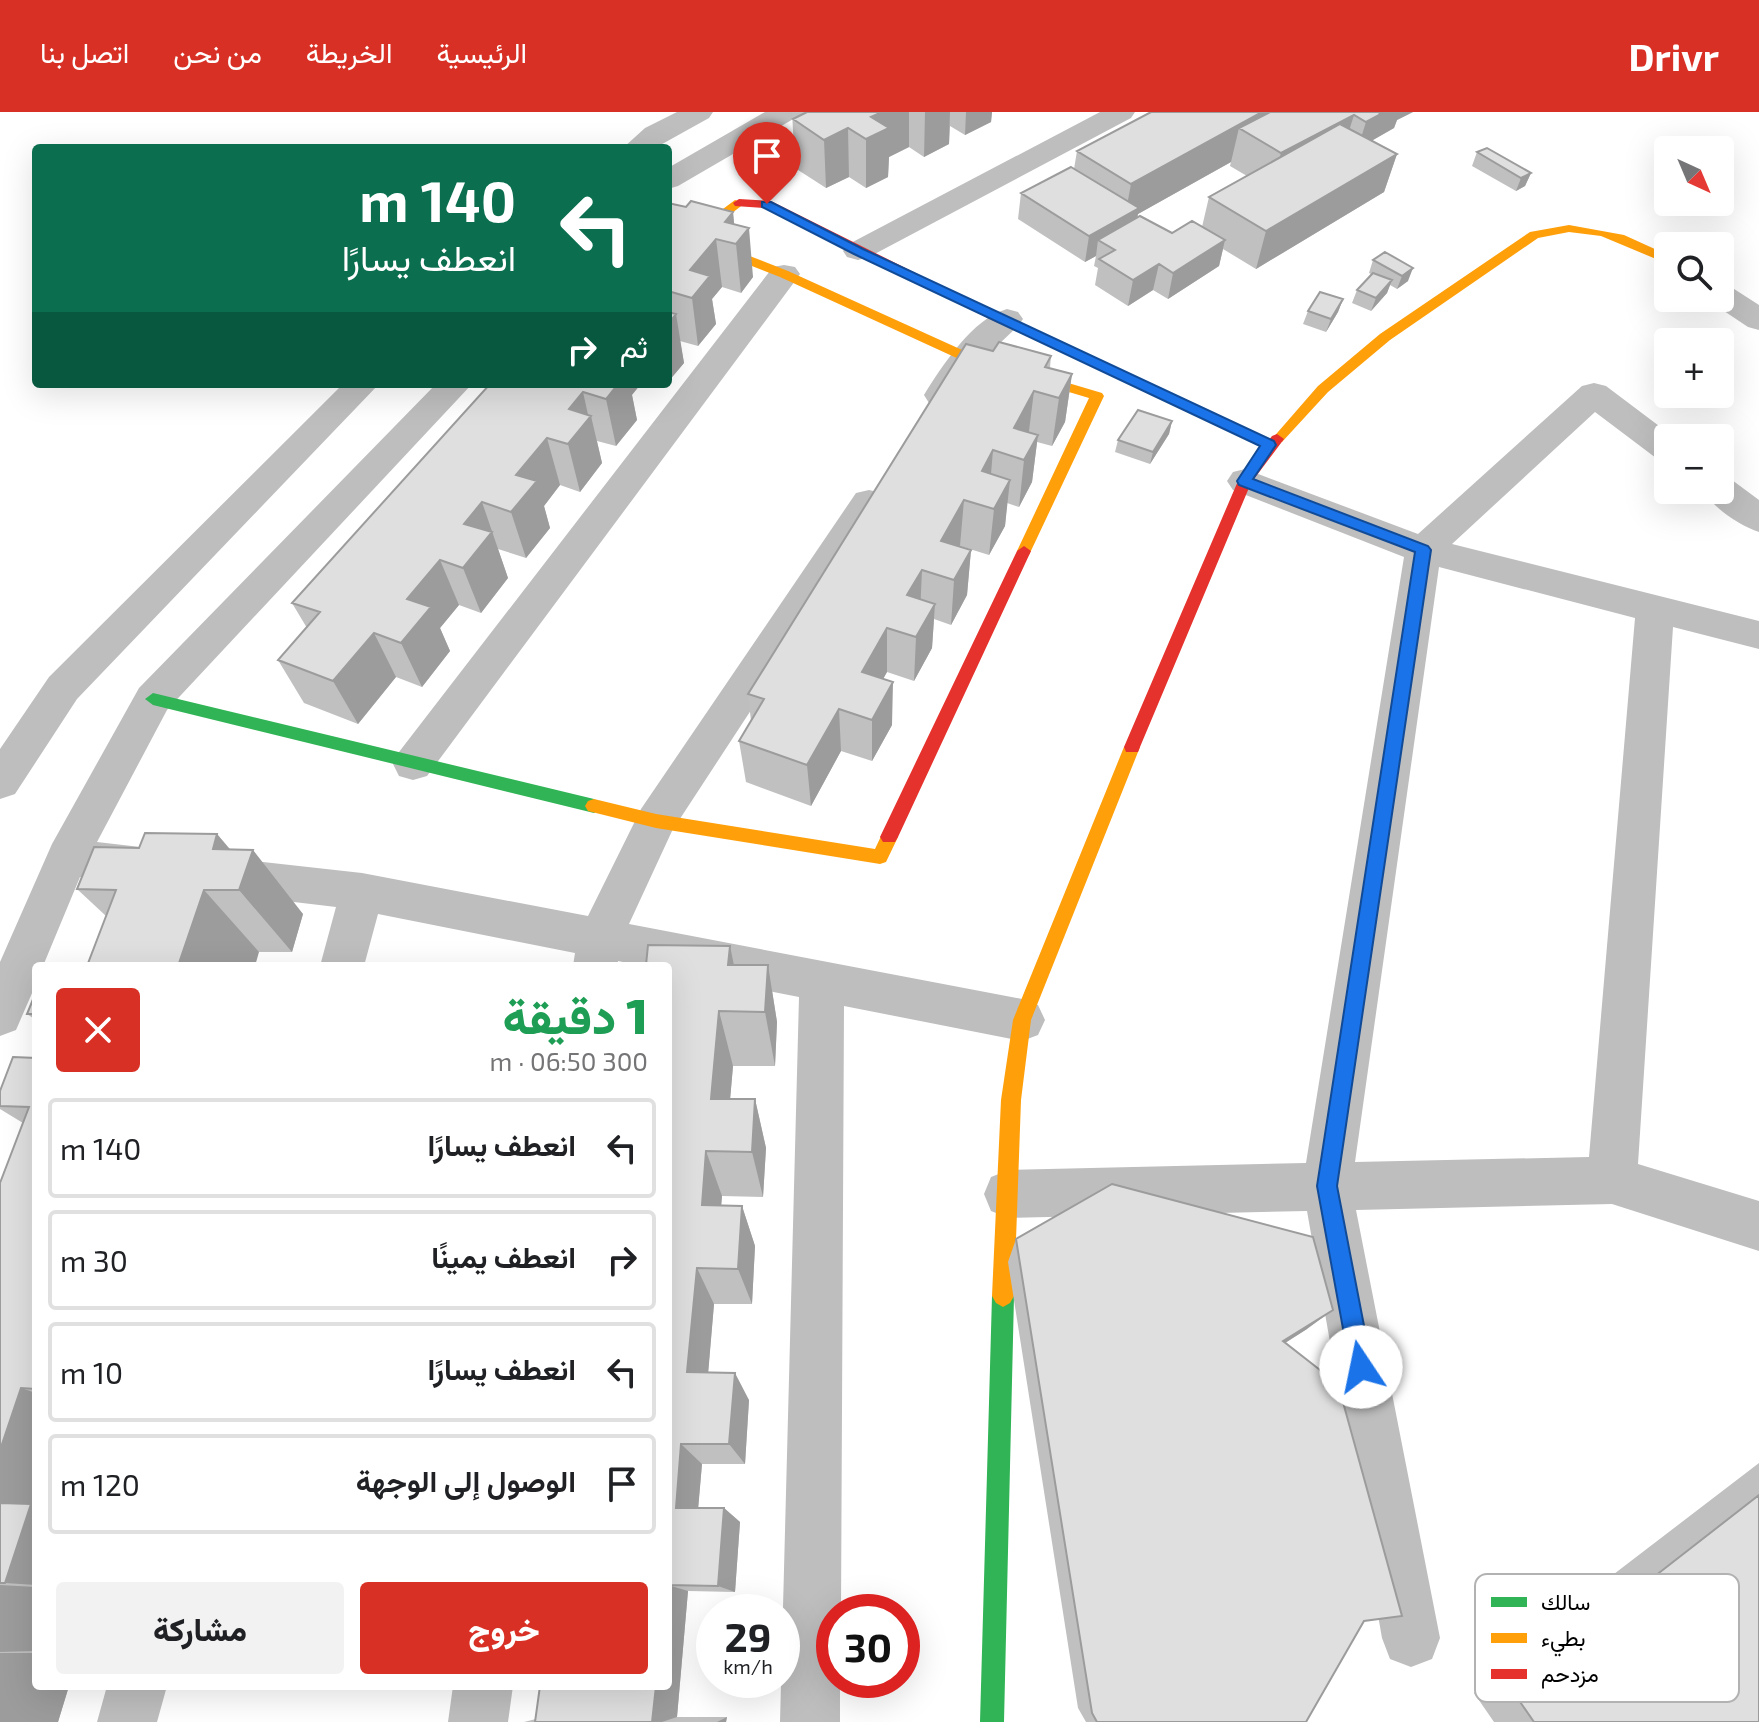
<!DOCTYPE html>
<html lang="ar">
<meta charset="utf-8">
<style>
body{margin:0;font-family:"Exo 2",Vazirmatn,sans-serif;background:#f2f2f2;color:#202124;direction:rtl;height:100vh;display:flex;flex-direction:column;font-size:30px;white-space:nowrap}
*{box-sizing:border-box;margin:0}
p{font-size:26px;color:#757577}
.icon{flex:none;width:44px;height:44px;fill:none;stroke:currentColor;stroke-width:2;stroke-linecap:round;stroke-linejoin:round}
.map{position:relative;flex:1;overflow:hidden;direction:ltr}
.side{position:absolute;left:32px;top:850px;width:640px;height:728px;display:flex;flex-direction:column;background:#fff;border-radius:8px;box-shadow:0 8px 32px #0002;direction:rtl}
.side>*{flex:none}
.hud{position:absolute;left:32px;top:32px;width:640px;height:244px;border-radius:8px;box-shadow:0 8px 32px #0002;direction:rtl;background:#0b6e4f;color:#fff;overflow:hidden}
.needle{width:52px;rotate:136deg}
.fabs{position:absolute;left:1654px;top:24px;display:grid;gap:16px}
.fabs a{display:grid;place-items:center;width:80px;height:80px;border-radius:8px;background:#fff;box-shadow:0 8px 32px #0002;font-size:40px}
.speed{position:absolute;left:696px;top:1482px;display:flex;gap:16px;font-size:40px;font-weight:700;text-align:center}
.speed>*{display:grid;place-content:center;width:104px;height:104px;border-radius:50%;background:#fff;box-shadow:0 8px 32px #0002;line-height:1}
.speed small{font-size:20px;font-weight:400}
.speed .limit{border:12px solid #d22;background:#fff;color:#111}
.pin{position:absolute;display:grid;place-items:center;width:68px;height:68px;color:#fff;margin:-82px -34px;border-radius:50% 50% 50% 0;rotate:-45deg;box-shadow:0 0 8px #0007}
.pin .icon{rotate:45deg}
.me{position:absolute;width:88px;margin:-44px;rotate:349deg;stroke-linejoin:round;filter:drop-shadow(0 0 6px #0008)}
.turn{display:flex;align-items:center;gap:28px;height:168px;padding:0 24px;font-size:36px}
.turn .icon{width:104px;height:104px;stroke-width:2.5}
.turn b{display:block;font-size:56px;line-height:68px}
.then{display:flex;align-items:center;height:76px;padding:0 24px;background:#0003;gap:16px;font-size:30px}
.round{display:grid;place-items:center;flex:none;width:84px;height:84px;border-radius:8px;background:#f2f2f2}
.head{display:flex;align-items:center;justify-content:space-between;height:136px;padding:0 24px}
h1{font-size:48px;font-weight:800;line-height:60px;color:#1e9e55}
.primary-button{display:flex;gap:16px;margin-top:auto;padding:16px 24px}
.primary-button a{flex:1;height:92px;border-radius:8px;background:#d93025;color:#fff;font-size:32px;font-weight:800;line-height:92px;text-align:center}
.primary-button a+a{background:#f2f2f2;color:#202124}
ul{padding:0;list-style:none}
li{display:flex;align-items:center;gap:24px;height:100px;margin:0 16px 12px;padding:0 8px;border:4px solid #e0e0e0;border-radius:8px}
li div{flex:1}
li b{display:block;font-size:30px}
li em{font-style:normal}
header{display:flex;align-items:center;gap:48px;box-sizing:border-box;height:112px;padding:0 40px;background:#d93025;color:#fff}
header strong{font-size:38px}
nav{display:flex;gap:44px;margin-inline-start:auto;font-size:28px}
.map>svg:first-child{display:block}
</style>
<header>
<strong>Drivr</strong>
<nav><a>الرئيسية</a><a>الخريطة</a><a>من نحن</a><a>اتصل بنا</a></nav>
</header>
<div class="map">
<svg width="1759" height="1610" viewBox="0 0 1759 1610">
<rect width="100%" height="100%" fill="#fff"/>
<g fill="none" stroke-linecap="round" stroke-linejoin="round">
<!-- street -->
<path fill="#bebebe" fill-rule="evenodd" d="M677 0H713L709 6 655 36H623L645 16Z
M765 0H799L795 6 678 74 668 77V56Z
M1100 0H1135L1131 6 869 145 858 148 847 145 843 139 847 133Z
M784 153 795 155 800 162 795 169 427 664 413 668 399 664 393 652 399 640 773 155Z
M1720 172 1731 175 1759 193V218L1748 215 1709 189 1707 186H1720Z
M1007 197 1018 200 1023 207 1018 214 978 252 953 291 941 294 929 291 924 283C942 254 973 206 1007 197Z
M1594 271 1606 274 1675 326H1668V350L1656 346 1595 300 1452 432 1759 509V537L1673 515 1638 1052 1759 1089V1139L1612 1092 1356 1098 1440 1526 1432 1547 1411 1555 1390 1547 1382 1526 1307 1099 1009 1106 991 1099 984 1082 991 1065 1009 1058 1306 1051 1404 445 1233 378 1227 369 1233 360 1245 357 1418 422 1582 274ZM1439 455 1635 506 1589 1045 1355 1050Z
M343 272H379L77 587 15 682 0 687V637L49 565Z
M436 272H472L167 598 97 730 149 736 164 741 170 754 164 767 149 772 80 765 43 854H36V872L16 918 0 924V850L52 732 139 576Z
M1720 365 1732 368 1759 388V420C1740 414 1713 396 1703 378H1720Z
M869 378 882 381 887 390 672 719 629 812 1022 887 1038 893 1045 908 1038 923 1022 929 844 894 841 1500H834V1568H840V1610H780L799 885 668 859V854H643L618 849 617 854H573L575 841 378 802 364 854H320L336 795 218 781 203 776 196 763 203 750 218 745 362 761 588 804 641 697 856 381Z
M107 1574H167L157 1610H97Z
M453 1574H513L508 1610H448Z"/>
<!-- fast -->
<path fill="#30b455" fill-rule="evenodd" d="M153 581 594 687 603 694 594 701 153 593 145 587Z
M1003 1173 1010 1177 1014 1184 1004 1610H980L992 1184 996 1177Z"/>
<!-- slow -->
<path fill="#ff9f0a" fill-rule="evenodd" d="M735 88 745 91 701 125 788 159 971 242 1102 281 1104 284 1029 443 1024 444 1017 439 1089 286 961 248 780 165 688 129V123Z
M1569 113 1624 123 1668 143V152L1601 124 1569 120 1538 126 1390 228 1328 280 1282 330 1275 331 1274 336 1269 338 996 208 1003 204 1008 205 1271 328 1318 274 1380 222 1530 120Z
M1132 628 1140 635 1031 908 1021 988 1014 1184 1010 1191 1003 1195 996 1191 992 1184 1001 988 1013 908 1124 635Z
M594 687 656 702 875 737 883 720H895L898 725 886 750 880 752 656 716 588 699 585 694 588 689Z"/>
<!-- jam -->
<path fill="#e5322d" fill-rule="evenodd" d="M739 87 771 89 1010 208 1003 212 998 211 765 96 735 94 733 91Z
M1277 322 1284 327 1251 371 1140 635 1138 640H1126L1124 635 1238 369 1272 324Z
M1024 434 1031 439 898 725 895 730H883L880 725 1017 439Z"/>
</g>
<!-- wall -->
<path fill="#c0c0c0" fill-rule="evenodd" d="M792 0H992L991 10 965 23 950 14 949 32 924 45 909 35 889 45 888 65 866 76 849 65 826 76 795 56Z
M1151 0H1413L1397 8 1394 16 1373 28 1372 29 1397 42 1384 80 1256 157 1223 137 1219 154 1168 187 1153 178 1128 194 1095 173 1098 156 1094 154 1096 144 1085 150 1018 107 1021 81 1074 57 1077 39ZM1231 50 1230 54 1247 64 1209 85 1202 115 1172 121 1137 105 1138 102Z
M1477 40 1531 61 1525 74 1516 79 1472 54Z
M668 91 686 95 733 100 734 112 753 165 741 181 722 175 712 187 716 212 698 234 680 229 684 251 668 270Z
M1385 140 1408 169 1397 177 1390 173 1387 181 1371 199 1352 191 1357 178 1371 162 1369 161 1373 148Z
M1343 187 1338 200 1326 220 1303 212 1308 199Z
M993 239 1051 244 1050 256 1072 262 1065 310 1052 334 1037 330 1032 370 1019 395 1007 391 1005 414 989 443 960 434 971 438 967 483 951 513 934 507 932 536 914 569 887 560 883 567 892 613 872 649 841 639 811 694 746 670 739 629 751 609 748 582Z
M490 272 632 283 637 308 616 334 597 329 602 351 580 380 560 373 544 394 550 416 526 446 498 437 508 466 481 501 459 493 440 516 450 539 422 575 396 565 358 612 304 591 278 548 307 516 292 491Z
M1172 309 1169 322 1150 352 1115 340 1118 328Z
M217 722 230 737 303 802 292 840H259L106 804 77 777 139 736Z
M646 853H768L777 910 775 954H733L730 987H755L766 1036 763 1085 722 1084 721 1093 742 1094 755 1134 752 1192H714L708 1260 749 1288 745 1352H702L698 1396H724L740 1410 735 1480 688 1479 677 1605H727L726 1610H524L668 1574V854Z
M36 880V908L27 902Z
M36 946V1531L34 1539H36V1574H69L58 1610H0V1071L23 1011 0 997V979Z
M1016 1127 1307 1217 1285 1231 1364 1509 1306 1610H1086L1078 1596 1008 1150Z
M1759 1351V1610H1494L1474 1581 1528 1540H1574L1589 1552 1609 1510 1597 1475Z"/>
<!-- shaded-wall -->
<path fill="#9c9c9c" d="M882 0H909V35L889 45 888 65 866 76V27L871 5Z
M925 0H950L949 32 924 45Z
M966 0H992L991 10 965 23Z
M1262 0H1274L1239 16 1231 50 1138 102 1134 122 1098 128 1096 144 1085 150 1089 124 1125 104 1131 72Z
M1371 0H1400L1394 16 1373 28 1369 40 1354 48 1366 10Z
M1400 0H1413L1397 8Z
M1354 3 1342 41 1271 79 1281 41Z
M848 16 849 65 826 76 824 28Z
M1397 42 1384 80 1256 157 1266 119Z
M1531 61 1525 74 1516 79 1521 66Z
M733 100 736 131 749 116 753 165 741 181 736 132 725 110Z
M716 127 722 175 712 187 716 212 698 234 692 186 690 158Z
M1225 128 1219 154 1168 187 1173 161Z
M1159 152 1153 178 1128 194 1133 168Z
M1413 156 1408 169 1397 177 1402 164Z
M1392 168 1387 181 1371 199 1376 186Z
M668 181 672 208 676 202 684 251 668 270Z
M1343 187 1338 200 1326 220 1331 207Z
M1072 262 1065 310 1052 334 1059 286Z
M609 272H641L632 283 637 308 616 334 606 287Z
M1034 279 1028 327 1014 316Z
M583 280 589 307 591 304 602 351 580 380 568 332 569 297Z
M1172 309 1169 322 1150 352 1153 340Z
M1038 323 1032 370 1019 395 1024 348Z
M547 326 560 373 544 394 550 416 526 446 511 400 516 363Z
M993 338 989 386 982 359Z
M1010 368 1005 414 989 443 994 397Z
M964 388 960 434 941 429Z
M482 390 508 466 481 501 463 456 464 412Z
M971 438 967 483 951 513 954 468Z
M440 448 459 493 440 516 450 539 422 575 401 531 407 487Z
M922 458 920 503 907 483Z
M935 492 932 536 914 569 916 525Z
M887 516V560L863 603 862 560Z
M374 521 396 565 358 612 333 569Z
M893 570 892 613 872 649V608Z
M839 597 841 639 811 694 807 653Z
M217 722 246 757 253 738 303 802 292 840 239 778 213 737Z
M204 778 259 840 255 854H178Z
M730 834 742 892 728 853Z
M768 853 777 910 775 954 765 900Z
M719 899 733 954 726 1035 711 987Z
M755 987 766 1036 763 1085 752 1040Z
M706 1039 722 1084 718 1134 702 1093Z
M742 1094 755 1134 752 1192 738 1157Z
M697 1156 714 1192 706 1287 687 1260Z
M1333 1198 1307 1217 1260 1247 1283 1229Z
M735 1261 749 1288 745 1352 729 1332Z
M21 1276 36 1281V1473L5 1471 0 1393V1338Z
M681 1332 702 1352 697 1410 676 1396Z
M724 1396 740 1410 735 1480 718 1474Z
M0 1473 36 1475V1531L34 1539 0 1540Z
M668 1473 688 1479 677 1605 662 1610H652L656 1574H668Z
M0 1541H36V1574H69L58 1610H0Z
M727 1605 726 1610H717Z"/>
<!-- building -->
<path fill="#dfdfdf" stroke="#9c9c9c" stroke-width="2" d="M807 0H882L871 5 889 16 866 27 848 16 824 28 793 7Z
M1151 0H1262L1131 72 1077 39Z
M1270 0H1378L1381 2 1366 10 1354 3 1281 41 1239 16Z
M1340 12 1397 42 1266 119 1209 85Z
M1487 36 1531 61 1521 66 1477 40Z
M1071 55 1139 96 1089 124 1021 81Z
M691 89 733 100 725 110 749 116 736 132 716 127 690 158 710 164 692 186 668 179V91L686 95Z
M1140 104 1172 121 1192 109 1225 128 1173 161 1159 152 1133 168 1099 147 1115 138 1098 128Z
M1385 140 1413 156 1402 164 1373 148Z
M1373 161 1392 168 1376 186 1357 178Z
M1320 180 1343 187 1331 207 1308 199Z
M668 200 676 202 668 212Z
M999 230 1051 244 1045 255 1072 262 1059 286 1034 279 1014 316 1038 323 1024 348 993 338 982 359 1010 368 994 397 964 388 941 429 971 438 954 468 922 458 907 483 935 492 916 525 887 516 862 560 893 570 872 608 839 597 807 653 739 629 764 587 748 582 966 232 993 239Z
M490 272H618L606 287 583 280 569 297 591 304 568 332 547 326 516 363 537 369 511 400 482 390 464 412 492 420 463 456 440 448 407 487 431 495 401 531 374 521 333 569 278 548 320 500 292 491Z
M1138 298 1172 309 1153 340 1118 328Z
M145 721 217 722 213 737 253 738 239 778H204L178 854H87L116 778 77 777 94 735 139 736Z
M648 833 730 834 728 853H768L765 900 719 899 711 987H755L752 1040 706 1039 702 1093 742 1094 738 1157 697 1156 687 1260 735 1261 729 1332H681L676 1396H724L718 1474 668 1473V854H608V853H646Z
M36 880V902H27Z
M13 945 36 946V1277L21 1276 0 1338V1071L29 995 0 994V979Z
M1112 1072 1313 1125 1333 1198 1283 1229 1338 1272 1402 1504 1364 1509 1306 1610H1097L1092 1601 1016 1127Z
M1759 1383V1610H1534L1516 1584 1574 1540 1625 1581 1660 1508 1646 1471Z
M0 1391 31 1392 5 1471H0Z
M540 1574H656L652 1610H535Z"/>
<!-- route -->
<path fill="#1a73e8" stroke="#114b97" stroke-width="2" d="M762 90H771L863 137 1274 329 1276 333 1253 367 1428 434 1431 438 1337 1074 1372 1255 1369 1263 1361 1266 1353 1263 1350 1255 1317 1074 1415 440 1239 373 1237 369 1260 334 854 142 762 95Z"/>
<!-- legend -->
<rect x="1475" y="1462" width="264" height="128" rx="12" fill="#fff" stroke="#b2b2b2" stroke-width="2"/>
<rect x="1491" y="1485" width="36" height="10" fill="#30b455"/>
<rect x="1491" y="1521" width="36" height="10" fill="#ff9f0a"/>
<rect x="1491" y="1557" width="36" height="10" fill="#e5322d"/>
<g font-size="22" fill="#000">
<text x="1541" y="1498">سالك</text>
<text x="1541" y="1534">بطيء</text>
<text x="1541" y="1570">مزدحم</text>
</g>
</svg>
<div class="fabs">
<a><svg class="needle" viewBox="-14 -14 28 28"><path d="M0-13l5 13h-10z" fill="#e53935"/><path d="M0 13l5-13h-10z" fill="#757577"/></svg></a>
<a><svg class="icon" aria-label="search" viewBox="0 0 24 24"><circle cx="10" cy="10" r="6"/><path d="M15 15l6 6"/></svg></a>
<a>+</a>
<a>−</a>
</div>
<div class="speed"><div>29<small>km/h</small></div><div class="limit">30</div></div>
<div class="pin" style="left:767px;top:92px;background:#d93025"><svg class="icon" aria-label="arrive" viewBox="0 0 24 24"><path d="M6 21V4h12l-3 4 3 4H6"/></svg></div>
<svg class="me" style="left:1361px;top:1255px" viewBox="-20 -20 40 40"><circle r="19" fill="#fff"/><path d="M0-13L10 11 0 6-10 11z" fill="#1a73e8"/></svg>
<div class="hud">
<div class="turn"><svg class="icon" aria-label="left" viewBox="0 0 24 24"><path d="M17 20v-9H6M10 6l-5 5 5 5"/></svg><div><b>140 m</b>انعطف يسارًا</div></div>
<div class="then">ثم<svg class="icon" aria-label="right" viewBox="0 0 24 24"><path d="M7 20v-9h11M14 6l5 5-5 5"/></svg></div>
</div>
<section class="side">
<div class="head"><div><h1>1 دقيقة</h1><p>300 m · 06:50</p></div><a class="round" style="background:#d93025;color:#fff"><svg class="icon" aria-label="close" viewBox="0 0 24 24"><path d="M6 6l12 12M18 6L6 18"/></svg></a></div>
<ul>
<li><svg class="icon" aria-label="left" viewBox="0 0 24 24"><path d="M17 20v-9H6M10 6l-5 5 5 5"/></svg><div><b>انعطف يسارًا</b></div><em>140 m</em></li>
<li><svg class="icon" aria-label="right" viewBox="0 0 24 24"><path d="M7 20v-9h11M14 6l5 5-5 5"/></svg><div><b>انعطف يمينًا</b></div><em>30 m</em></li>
<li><svg class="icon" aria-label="left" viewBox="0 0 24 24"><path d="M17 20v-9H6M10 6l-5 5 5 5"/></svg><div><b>انعطف يسارًا</b></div><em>10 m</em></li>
<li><svg class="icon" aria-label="arrive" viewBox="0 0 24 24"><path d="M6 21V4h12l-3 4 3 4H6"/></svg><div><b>الوصول إلى الوجهة</b></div><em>120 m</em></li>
</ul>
<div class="primary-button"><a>خروج</a><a>مشاركة</a></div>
</section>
</div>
